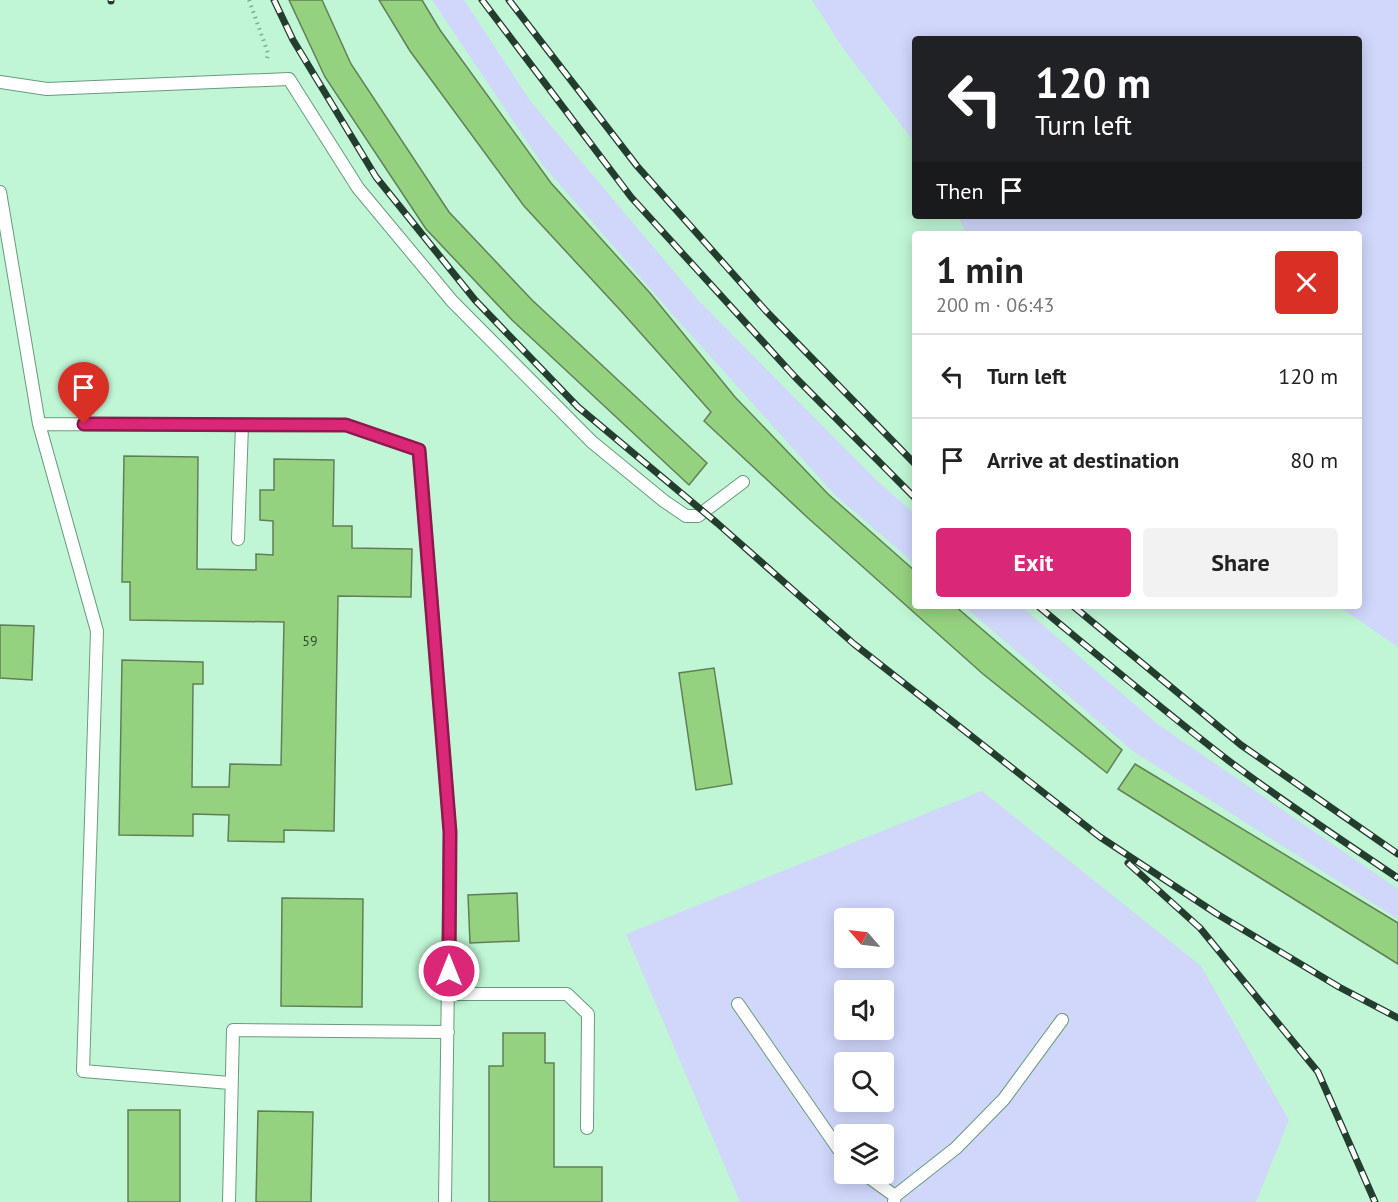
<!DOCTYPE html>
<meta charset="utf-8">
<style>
body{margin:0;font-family:"PT Sans",sans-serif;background:#f2f2f2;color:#222;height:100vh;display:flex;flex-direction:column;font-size:22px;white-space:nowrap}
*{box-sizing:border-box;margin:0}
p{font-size:20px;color:#767676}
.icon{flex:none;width:33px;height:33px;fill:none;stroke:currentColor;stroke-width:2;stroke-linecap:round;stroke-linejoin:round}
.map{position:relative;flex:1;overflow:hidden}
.drawer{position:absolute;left:912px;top:231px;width:450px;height:378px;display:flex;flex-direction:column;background:#fff;border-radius:6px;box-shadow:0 3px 15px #0003}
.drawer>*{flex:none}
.banner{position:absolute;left:912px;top:36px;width:450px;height:183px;border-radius:6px;box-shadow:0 3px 15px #0003;background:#202124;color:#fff;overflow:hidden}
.needle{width:39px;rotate:298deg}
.tools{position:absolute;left:834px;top:908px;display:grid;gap:12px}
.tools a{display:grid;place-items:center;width:60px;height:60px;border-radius:6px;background:#fff;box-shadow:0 3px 15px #0003;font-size:30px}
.pin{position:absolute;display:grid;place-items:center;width:51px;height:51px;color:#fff;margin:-62px -26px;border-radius:50% 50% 50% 0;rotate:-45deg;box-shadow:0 0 6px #0007}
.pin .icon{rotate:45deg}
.me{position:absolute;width:66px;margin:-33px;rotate:0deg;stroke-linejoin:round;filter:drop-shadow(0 0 4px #0008)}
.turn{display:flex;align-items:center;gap:21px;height:126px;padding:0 24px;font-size:27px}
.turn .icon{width:78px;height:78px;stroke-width:2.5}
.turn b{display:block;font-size:42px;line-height:51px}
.then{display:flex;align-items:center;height:57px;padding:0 24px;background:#0003;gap:12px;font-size:22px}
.round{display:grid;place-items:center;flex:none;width:63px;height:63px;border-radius:6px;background:#f2f2f2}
.overview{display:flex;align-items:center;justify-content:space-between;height:102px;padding:0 24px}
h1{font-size:36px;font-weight:700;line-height:45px}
.action{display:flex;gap:12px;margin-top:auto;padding:12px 24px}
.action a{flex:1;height:69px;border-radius:6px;background:#db2777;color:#fff;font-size:24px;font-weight:700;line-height:69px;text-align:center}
.action a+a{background:#f2f2f2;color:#222}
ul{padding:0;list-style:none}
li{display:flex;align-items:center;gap:18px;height:84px;padding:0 24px;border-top:2px solid #e0e0e0}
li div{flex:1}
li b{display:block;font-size:22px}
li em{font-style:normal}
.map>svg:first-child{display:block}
</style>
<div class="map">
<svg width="1398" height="1202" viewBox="0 0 1398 1202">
<rect width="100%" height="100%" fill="#c0f6d5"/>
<!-- green -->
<path fill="#d0d7fb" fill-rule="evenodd" d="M432 0H464L531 102 699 301 877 481 915 514V564L834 494 673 315 542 164Z
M812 0H1398V647L1338 606H1359V234H966L958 216H1359V39H915V143L842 47Z
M964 606H1021L1156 723 1398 889V919L1134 752Z
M982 791 1201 966 1289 1120 1256 1202H740L626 934ZM844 918H884V957H844ZM844 990H884V1029H844ZM844 1062H884V1101H844ZM844 1134H884V1173H844Z"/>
<!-- building -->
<path fill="#95d27f" stroke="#617f56" stroke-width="1.5" d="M289 0H322L351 64 449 212 532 300 707 463 689 485 512 320 426 229 325 77Z
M379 0H422L440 30 551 183 650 293 735 397 828 494 915 571V606H955L1122 750 1107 773 983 674 808 518 704 421 711 412 621 311 524 206 410 51Z
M124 456 198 457 197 569 256 570V554L273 555V521L260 520V490H274V459L334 460 333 526H352V548L412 549 411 597 338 596 334 831 284 830V842L228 841 229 815 193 814V836L119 835 122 660 203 662V684H193L192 787H229L230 764 281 765 284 622 130 620V582H122Z
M0 625 34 626 32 680 0 678Z
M714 668 732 784 696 790 679 673Z
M1135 764 1398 923V964L1118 789Z
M517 893 519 941 470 943 468 895Z
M282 898 363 899 362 1007 281 1006Z
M503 1033H545V1063H554V1167H602V1202H489V1066H503Z
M128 1110H180V1202H128Z
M258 1111 313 1112 311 1202H256Z"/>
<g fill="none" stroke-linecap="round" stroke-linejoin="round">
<!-- lane casing -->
<g stroke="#689b7d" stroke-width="14">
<path id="lane" d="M0 82 47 89 289 79 358 188 452 301 592 442 664 501 686 516H698L743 482
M0 192 39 424 97 631 83 1071 230 1083
M39 424 346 425 419 450 450 832 445 1202
M238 539 242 425
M449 994H567L588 1014 587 1128
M738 1004 844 1157
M863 1173 895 1196
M229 1202 233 1030 448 1032
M894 1202 895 1196 956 1148 1004 1099 1062 1020"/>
</g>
<!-- path -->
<path stroke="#81ac92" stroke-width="4" stroke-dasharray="1.5 4.5" stroke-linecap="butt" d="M249 0 268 53 267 59"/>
<!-- lane -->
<use href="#lane" stroke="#fff" stroke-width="12"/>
<!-- rail casing -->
<g stroke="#233d2e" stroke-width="7">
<path id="rail" d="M111 0V1
M274 0 293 40 376 177 475 300 578 407 717 523 854 644 1100 837 1217 914 1339 987 1398 1018
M482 0 631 197 795 377 915 498
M509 0 637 166 766 311 915 464
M1038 606C1101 658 1164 711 1229 761 1284 802 1341 840 1398 878
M1073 606 1241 745 1398 854
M1128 863 1200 928 1318 1072 1375 1202"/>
</g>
<!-- rail -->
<use href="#rail" stroke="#fff" stroke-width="4.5" stroke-dasharray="14" stroke-linecap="butt"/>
</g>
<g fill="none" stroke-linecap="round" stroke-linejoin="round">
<!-- route casing -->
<g stroke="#8e194d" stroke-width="15">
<path id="route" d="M84 424 346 425 419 450 450 832 449 971"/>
</g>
<!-- route -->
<use href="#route" stroke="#db2777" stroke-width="10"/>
</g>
<g text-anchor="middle" stroke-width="5" stroke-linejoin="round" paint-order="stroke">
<!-- number labels -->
<g font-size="14" fill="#2d4c2e">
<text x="310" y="646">59</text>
</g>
</g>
</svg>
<div class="tools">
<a><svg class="needle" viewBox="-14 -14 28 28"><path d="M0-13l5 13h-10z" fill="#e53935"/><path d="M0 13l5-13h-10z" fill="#767676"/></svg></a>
<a><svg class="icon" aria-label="sound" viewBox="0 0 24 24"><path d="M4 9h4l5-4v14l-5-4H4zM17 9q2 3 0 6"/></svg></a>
<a><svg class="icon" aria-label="search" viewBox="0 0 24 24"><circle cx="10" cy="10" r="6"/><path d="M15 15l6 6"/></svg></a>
<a><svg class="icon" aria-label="layers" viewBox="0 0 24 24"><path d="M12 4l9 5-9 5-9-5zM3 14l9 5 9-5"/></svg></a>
</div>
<div class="pin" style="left:84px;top:424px;background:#d93025"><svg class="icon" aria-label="arrive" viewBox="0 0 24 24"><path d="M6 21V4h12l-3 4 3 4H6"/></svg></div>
<svg class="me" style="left:449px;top:971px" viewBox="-20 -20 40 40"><circle r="17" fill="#db2777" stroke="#fff" stroke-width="3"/><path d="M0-11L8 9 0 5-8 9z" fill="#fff"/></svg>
<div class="banner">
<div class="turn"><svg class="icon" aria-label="left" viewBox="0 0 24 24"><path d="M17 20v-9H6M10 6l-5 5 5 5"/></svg><div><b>120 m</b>Turn left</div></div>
<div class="then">Then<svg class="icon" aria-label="arrive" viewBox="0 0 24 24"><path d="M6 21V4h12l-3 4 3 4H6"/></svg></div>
</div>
<section class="drawer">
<div class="overview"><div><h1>1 min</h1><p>200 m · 06:43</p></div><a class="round" style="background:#d93025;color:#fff"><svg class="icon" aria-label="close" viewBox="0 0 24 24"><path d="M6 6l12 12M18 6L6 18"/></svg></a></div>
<ul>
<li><svg class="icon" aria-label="left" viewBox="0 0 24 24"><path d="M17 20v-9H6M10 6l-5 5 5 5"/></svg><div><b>Turn left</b></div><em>120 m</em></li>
<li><svg class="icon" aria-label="arrive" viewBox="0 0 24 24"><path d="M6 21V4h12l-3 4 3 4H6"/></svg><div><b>Arrive at destination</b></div><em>80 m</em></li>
</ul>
<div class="action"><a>Exit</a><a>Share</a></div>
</section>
</div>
